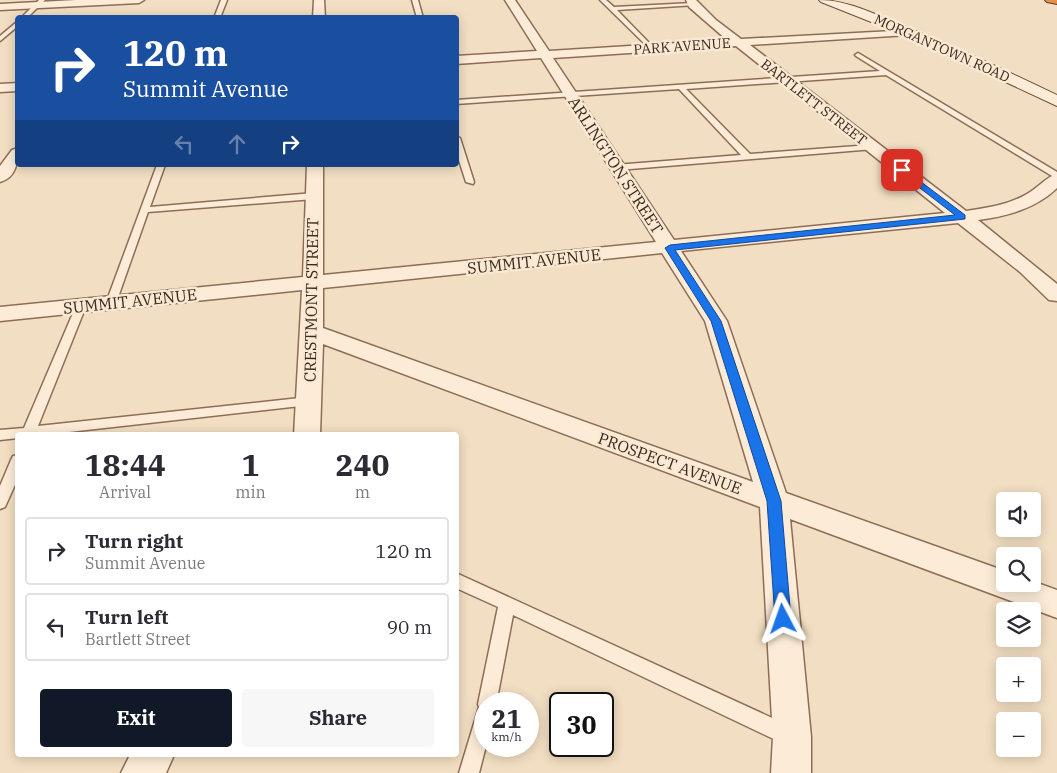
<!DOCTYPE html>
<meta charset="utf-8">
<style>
body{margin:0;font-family:"IBM Plex Serif",serif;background:#f7f7f7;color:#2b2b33;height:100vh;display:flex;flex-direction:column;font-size:19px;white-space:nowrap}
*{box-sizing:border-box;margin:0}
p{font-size:16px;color:#7c7c81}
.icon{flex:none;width:28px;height:28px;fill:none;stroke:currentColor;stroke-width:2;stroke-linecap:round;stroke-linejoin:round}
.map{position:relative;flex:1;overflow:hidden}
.drawer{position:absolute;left:15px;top:432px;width:444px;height:325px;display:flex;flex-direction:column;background:#fff;border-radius:5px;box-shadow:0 2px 12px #0003}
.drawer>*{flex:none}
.banner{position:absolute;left:15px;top:15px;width:444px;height:152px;border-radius:5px;box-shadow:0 2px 12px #0003;background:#1a4fa0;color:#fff;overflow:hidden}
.fabs{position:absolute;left:996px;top:492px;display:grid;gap:10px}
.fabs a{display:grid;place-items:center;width:45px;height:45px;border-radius:5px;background:#fff;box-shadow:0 2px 12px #0003;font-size:25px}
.speed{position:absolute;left:474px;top:692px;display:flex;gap:10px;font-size:25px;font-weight:700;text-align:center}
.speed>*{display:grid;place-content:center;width:65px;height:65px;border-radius:50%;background:#fff;box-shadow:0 2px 12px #0003;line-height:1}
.speed small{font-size:12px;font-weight:400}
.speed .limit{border:2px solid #111;border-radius:8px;background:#fff;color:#111}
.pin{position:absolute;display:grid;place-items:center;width:42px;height:42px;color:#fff;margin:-21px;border-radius:10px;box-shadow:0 2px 8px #0006}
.me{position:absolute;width:55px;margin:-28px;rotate:356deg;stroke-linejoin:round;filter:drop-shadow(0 0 4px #0008)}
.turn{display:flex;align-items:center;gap:18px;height:105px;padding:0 25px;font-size:22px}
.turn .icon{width:65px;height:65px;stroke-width:2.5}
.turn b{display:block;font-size:35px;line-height:42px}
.lanes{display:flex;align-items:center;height:48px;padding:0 25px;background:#0003;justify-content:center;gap:25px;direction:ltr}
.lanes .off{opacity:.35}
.eta{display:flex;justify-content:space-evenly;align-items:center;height:85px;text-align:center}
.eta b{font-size:30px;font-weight:700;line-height:35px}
.primary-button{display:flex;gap:10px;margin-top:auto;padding:10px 25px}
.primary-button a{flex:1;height:58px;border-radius:5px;background:#111827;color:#fff;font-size:20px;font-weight:700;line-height:58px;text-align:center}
.primary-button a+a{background:#f7f7f7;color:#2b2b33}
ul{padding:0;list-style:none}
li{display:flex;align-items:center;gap:15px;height:68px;margin:0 10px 8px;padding:0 15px;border:2px solid #e1e1e2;border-radius:5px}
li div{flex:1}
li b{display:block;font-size:19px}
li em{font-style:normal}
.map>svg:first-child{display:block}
</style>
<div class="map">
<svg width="1057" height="773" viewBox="0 0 1057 773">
<rect width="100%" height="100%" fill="#f2dec2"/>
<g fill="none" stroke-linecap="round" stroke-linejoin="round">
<!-- service casing -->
<g stroke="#8e6d57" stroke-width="3">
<path id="service" d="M39 0H45L27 18H21Z
M221 0H227L220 18H214Z
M412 0H418L423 18H417Z
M600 0H606L614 7 693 3 696 5 617 10 653 47 651 50Z
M18 21V26L0 41V36Z
M858 53 1057 172V179L886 75 686 89 750 154 871 145 875 147 874 149 618 170 615 169V165L741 155 679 89 456 104V100L880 71 856 56 855 55Z
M456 136 460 138 474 182 473 184 466 182 456 151Z
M157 165H165L150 207 314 193 318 196 314 199 148 212 116 303 115 305H107L106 303Z
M81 303 86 306 38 426 309 397 315 401 309 405 42 435H18V438L0 440V430L24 428 76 306Z
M18 455V478L5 507 0 509V486L11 460 13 456Z
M456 573 794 728 797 735 794 742 787 744 780 742 513 615 496 704H485L486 746 479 773H459L479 707 478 704 498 607 456 588Z"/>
</g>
<!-- minor casing -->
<g stroke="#8e6d57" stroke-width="3">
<path id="minor" d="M76 0H144L139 3 0 10V4Z
M314 0H324L325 18H313Z
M505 0H515L549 51 727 40 689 7 686 0H696L716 20 741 39 912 30 914 32 912 34 908 35 750 45 966 211C987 208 1008 205 1027 194 1038 188 1046 177 1057 174V188C1035 209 1007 216 978 220L1057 284V301L1049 300 1020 272 958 223 681 251 727 321 786 493 1005 571V584H1032V581L1057 590V618L790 519 811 737V773H771L773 737 760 507 323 344 320 435H294L302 290 0 321V307L303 277 307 165H323V275L656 242 541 58 456 64V56L537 51ZM736 46 945 213 674 240 553 58ZM662 253 705 321 753 482 323 328V288Z
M18 83V91L0 92V84Z
M18 148C18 162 16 178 0 182V166L12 150Z
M130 755H174L166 773H121Z"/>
</g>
<!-- secondary casing -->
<g stroke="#704e3b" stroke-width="2">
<path id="secondary" d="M819 0C847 0 874 14 899 24 953 46 1005 70 1057 95V106L909 37 821 2Z"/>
</g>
<!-- motorway casing -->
<g stroke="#5b3c2c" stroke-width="2">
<path id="motorway" d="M1045 0H1057V4L1047 2Z"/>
</g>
<!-- service -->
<use href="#service" fill="#fcecd7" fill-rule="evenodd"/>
<!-- minor -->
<use href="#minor" fill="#fcecd7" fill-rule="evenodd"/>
<!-- secondary -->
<use href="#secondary" fill="#fcecd7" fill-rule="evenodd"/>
<!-- motorway -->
<use href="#motorway" fill="#e88f4c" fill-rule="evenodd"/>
</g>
<!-- route -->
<path fill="#1a73e8" stroke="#114b97" d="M899 169H904L965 215V219L675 250 721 321 781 501 791 619 788 624 783 626 777 624 775 619 767 501 711 321 665 248 670 245 955 215 899 172Z"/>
<g text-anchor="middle" stroke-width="5" stroke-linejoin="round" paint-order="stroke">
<!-- far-street labels -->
<g font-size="14" fill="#3c281d" stroke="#f9e9d3">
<text transform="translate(682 46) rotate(-4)" y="5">PARK AVENUE</text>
<text transform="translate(942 48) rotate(24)" y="5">MORGANTOWN ROAD</text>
<text transform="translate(814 102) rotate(38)" y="5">BARTLETT STREET</text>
</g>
<!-- street labels -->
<g font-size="16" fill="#3c281d" stroke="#f9e9d3">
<text transform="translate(616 165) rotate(57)" y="6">ARLINGTON STREET</text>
<text transform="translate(534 261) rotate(-6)" y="6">SUMMIT AVENUE</text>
<text transform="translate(311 300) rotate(-89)" y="6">CRESTMONT STREET</text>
<text transform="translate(130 301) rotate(-6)" y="6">SUMMIT AVENUE</text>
<text transform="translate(670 463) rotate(20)" y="6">PROSPECT AVENUE</text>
</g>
</g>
</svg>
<div class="fabs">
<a><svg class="icon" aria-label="sound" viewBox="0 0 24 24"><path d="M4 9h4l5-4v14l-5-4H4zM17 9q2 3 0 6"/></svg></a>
<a><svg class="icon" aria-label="search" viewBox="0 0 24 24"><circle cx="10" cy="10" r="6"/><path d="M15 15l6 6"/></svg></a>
<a><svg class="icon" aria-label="layers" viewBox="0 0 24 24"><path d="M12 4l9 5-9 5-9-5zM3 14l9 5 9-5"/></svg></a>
<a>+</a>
<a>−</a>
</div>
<div class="speed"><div>21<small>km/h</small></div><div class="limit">30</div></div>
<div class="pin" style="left:902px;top:170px;background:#d93025"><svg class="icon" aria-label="arrive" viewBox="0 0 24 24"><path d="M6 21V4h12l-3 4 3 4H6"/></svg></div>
<svg class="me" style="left:783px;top:619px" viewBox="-20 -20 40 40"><path d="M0-17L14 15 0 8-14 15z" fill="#1a73e8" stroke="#fff" stroke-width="4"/></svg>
<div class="banner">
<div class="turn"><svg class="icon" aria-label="right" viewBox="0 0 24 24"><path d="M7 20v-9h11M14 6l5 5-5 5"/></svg><div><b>120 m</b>Summit Avenue</div></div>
<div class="lanes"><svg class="icon off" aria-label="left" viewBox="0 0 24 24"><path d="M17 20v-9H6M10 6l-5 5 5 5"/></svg><svg class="icon off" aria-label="ahead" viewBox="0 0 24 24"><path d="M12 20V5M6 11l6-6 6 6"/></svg><svg class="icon" aria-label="right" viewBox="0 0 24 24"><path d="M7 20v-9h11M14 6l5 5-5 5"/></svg></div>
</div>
<section class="drawer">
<div class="eta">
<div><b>18:44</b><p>Arrival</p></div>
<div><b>1</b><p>min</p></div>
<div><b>240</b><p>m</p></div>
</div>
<ul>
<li><svg class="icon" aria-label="right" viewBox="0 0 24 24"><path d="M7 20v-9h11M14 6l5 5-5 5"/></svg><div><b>Turn right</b><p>Summit Avenue</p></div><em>120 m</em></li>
<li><svg class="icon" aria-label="left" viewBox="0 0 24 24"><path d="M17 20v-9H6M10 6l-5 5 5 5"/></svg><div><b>Turn left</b><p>Bartlett Street</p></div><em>90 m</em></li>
</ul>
<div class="primary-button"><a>Exit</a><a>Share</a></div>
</section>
</div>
